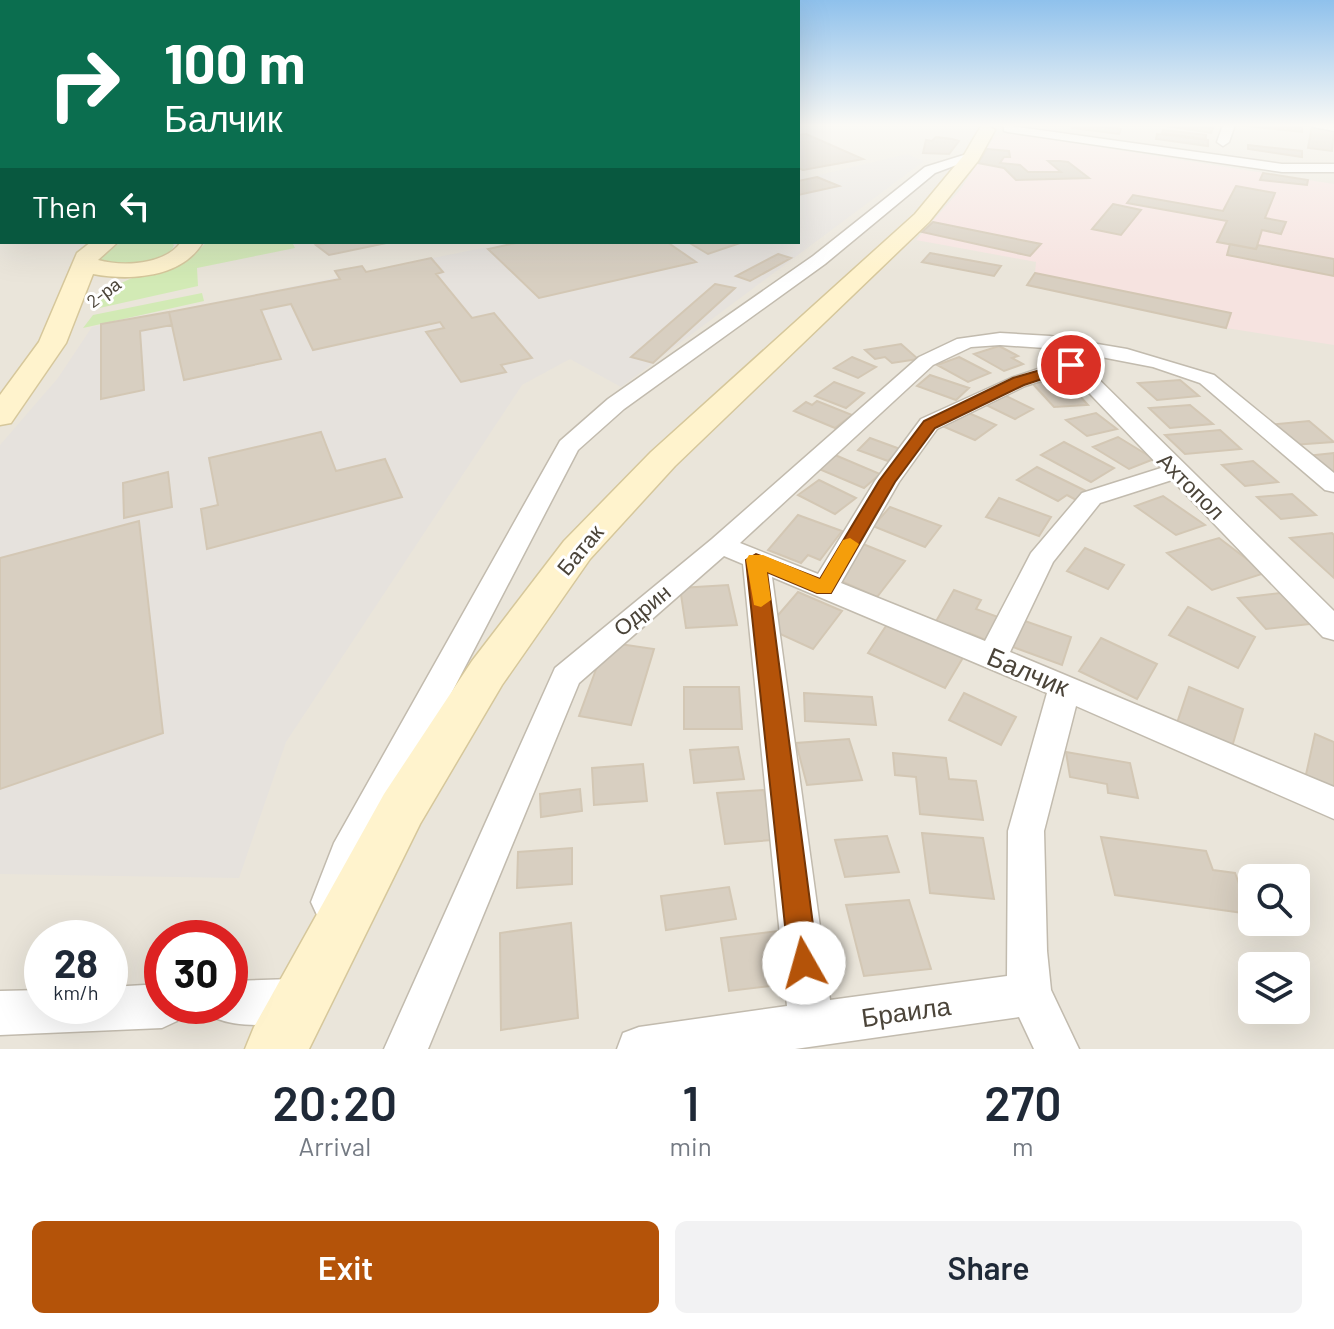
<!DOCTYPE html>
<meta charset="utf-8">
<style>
body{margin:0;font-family:Barlow,sans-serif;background:#f2f2f3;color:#1f2937;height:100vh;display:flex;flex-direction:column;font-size:30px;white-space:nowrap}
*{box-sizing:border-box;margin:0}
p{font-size:26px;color:#747a83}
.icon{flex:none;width:44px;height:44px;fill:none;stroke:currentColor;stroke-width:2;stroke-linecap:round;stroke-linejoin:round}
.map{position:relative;height:1049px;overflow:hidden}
.sheet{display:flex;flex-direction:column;background:#fff;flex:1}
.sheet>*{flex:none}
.guide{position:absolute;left:0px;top:0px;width:800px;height:244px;box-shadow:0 8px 32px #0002;background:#0b6e4f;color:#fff;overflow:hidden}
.fabs{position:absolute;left:1238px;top:864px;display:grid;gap:16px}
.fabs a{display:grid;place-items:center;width:72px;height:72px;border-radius:12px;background:#fff;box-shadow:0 8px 32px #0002;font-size:40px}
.speed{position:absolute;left:24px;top:920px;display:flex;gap:16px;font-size:40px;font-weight:700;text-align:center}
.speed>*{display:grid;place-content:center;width:104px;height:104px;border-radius:50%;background:#fff;box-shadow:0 8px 32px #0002;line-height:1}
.speed small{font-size:20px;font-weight:400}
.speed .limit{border:12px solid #d22;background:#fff;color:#111}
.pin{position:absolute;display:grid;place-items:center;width:68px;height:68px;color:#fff;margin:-34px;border:4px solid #fff;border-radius:50%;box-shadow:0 2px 8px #0007}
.me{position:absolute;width:88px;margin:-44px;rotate:353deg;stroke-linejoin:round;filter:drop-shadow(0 0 6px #0008)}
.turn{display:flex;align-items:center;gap:28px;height:168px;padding:0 32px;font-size:36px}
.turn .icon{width:104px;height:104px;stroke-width:2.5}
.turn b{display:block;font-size:56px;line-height:68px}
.then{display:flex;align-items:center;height:76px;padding:0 32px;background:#0003;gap:16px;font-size:30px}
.eta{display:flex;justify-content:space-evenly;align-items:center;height:136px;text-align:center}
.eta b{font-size:48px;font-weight:600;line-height:56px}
.cta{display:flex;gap:16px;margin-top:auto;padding:16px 32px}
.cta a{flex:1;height:92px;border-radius:12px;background:#b45309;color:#fff;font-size:32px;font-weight:600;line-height:92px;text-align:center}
.cta a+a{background:#f2f2f3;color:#1f2937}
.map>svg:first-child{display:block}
</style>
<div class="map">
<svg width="1334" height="1049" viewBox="0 0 1334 1049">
<rect width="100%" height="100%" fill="#f6f3ec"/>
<!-- residential -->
<path fill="#eae5da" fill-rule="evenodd" d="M0 125 2 242H798V125H1334V1049H0ZM1252 878H1296V922H1252ZM42 938H110V1006H42ZM162 938H230V1006H162ZM1252 966H1296V1010H1252Z"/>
<!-- industrial -->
<path fill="#e6e2dd" d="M907 154 924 161 621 387 570 359 522 385 286 742 239 878 0 874V445L58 378 92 327 512 242H798V180Z"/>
<!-- medical -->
<path fill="#f6e3e0" d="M1010 133 1334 184V345L1226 328 1027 285 1035 273 1036 262 916 240 960 190 995 136Z"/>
<!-- green -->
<path fill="#d2eab5" d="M125 242H171L174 245C165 271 119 265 98 260V256L108 248Z
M207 242H292L295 248 197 268 198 286 95 309C108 277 161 271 187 258 195 255 201 247 207 242Z
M202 293 204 301 83 328 93 315Z"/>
<!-- building -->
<path fill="#d8cfc1" stroke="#d3c7b4" stroke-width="2" d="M1074 125H1091L1121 129 1119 134 1072 128Z
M1160 125H1192L1213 128 1211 133Z
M1285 125 1302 127V132L1247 126Z
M1312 126 1334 129 1332 151 1308 148Z
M1163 130 1206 135V139L1162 133Z
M806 134 863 159 803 170 798 168V135Z
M1157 134 1208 140V146L1156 139Z
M936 137 952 139 959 141 949 154 923 153 926 140 932 141Z
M1248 145 1302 151V157L1248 149Z
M987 149 1009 151 1010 157H1004L1000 163 1020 165 1028 172H1061L1048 161H1060L1068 162 1089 178 1016 180 1004 168 978 163Z
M1263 173 1308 180 1307 185 1260 180Z
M817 177 839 186 798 195V181Z
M1236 186 1275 193 1265 218 1286 222 1281 234 1262 230 1256 249 1217 242 1227 221 1127 203 1133 195 1223 211Z
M1113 204 1141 210 1121 235 1092 229Z
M933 222 1041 244 1030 256 922 232Z
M333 242H386L387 243 329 255 316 245Z
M521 242H667L696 262 539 298 488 249Z
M688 242H739L740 243 708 254Z
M1230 244 1256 249 1258 245 1334 259V276L1227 255Z
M930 253 1001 266 994 276 922 262Z
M778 254 791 258 750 281 736 276Z
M431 258 443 272 436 274 472 318 494 313 532 358 501 365 506 372 461 382 426 332 444 328 440 322 313 350 291 304 261 310 281 359 184 380 169 312 340 279 335 271 362 266 366 272Z
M1035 273 1231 313 1226 328 1027 285Z
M715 284 735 288 653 363 631 357Z
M169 312 172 325 140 331 144 390 101 399V324Z
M901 344 918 359 892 363 885 357 875 359 865 350Z
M999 346 1018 356 1012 358 1023 364 1004 371 974 354Z
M852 357 876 367 858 378 834 368Z
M959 357 990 373 968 382 937 365Z
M930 375 969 388 956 400 917 386Z
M1065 380 1088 405 1054 407 1032 383Z
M1180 380 1199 396 1157 400 1138 383Z
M834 382 864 393 846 408 815 396Z
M1002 394 1033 409 1015 419 984 404Z
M817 401 852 415 835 428 794 411 806 402 812 405Z
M1190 405 1213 424 1170 428 1149 408Z
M962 410 996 425 975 440 940 425Z
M1096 413 1117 429 1087 436 1066 420Z
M1309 421 1334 442 1292 445 1267 425Z
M1220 430 1241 449 1185 454 1165 435Z
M321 432 336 471 385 459 402 497 207 549 201 509 218 505 209 458Z
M1118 437 1154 459 1129 469 1093 447Z
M870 438 900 449 888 461 858 450Z
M1064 442 1114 468 1091 482 1041 455Z
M1334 453V478L1306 456Z
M835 455 880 474 864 488 819 469Z
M1253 461 1278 482 1245 486 1222 465Z
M1037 467 1090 493 1078 501 1067 495 1058 501 1017 480Z
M168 472 172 507 124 518 123 483Z
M819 480 856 498 835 514 798 495Z
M1292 494 1316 515 1281 519 1257 497Z
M1163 496 1205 525 1176 535 1135 506Z
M999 498 1051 517 1039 536 986 517Z
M890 507 941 526 925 547 873 526Z
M798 515 842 531 820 560 808 555 801 563 768 550Z
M139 521 163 733 0 789V558Z
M1332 533 1334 535V578L1290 538Z
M1219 538 1265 573 1212 590 1167 553Z
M863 544 905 561 877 597 834 578Z
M1085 548 1124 565 1108 589 1067 571Z
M728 585 737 625 686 628 680 588Z
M954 590 981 600 976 609 998 617 986 640 969 633 964 643 931 630Z
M798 592 842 611 813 649 767 628Z
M1280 593 1310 624 1266 629 1238 598Z
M1188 607 1255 637 1238 668 1169 635Z
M1022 620 1071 637 1062 665 1013 647Z
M888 623 964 656 945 688 868 653Z
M1101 638 1157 664 1137 699 1079 671Z
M606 642 654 649 631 725 579 716Z
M684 687H739L742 729H684Z
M1189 687 1243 709 1232 747 1177 723Z
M804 693 872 697 876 725 805 721Z
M964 693 1016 717 1001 745 949 720Z
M1315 734 1334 742V792L1305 779Z
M849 739 862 780 807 785 796 743Z
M738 747 744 779 694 783 690 750Z
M1066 752 1130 763 1138 798 1108 793 1107 784 1070 777Z
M893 753 946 758 949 779 976 781 983 820 920 814 916 777 895 775Z
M643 764 647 801 594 805 592 768Z
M580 789 582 811 541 817 540 794Z
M764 790 772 840 725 844 717 793Z
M922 833 983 838 994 899 930 893Z
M887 836 899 872 845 877 835 840Z
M1101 837 1206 851 1213 870 1235 873 1250 914 1115 895Z
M572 848V884L517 888 518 852Z
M729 887 736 919 666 930 661 896Z
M909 900 931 969 864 976 846 905Z
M571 923 578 1018 501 1030 500 933Z
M778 931 788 984 729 991 721 938Z"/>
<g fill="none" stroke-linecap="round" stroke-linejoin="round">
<!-- street casing -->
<g stroke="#c2bbae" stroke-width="3">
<path id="street" d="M1004 125 1282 164H1334V172H1282L1008 132 1004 131Z
M1223 125H1235L1229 142 1223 146 1217 142Z
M1312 125H1334V131L1314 127Z
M2 143V151L0 152V144Z
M967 154 978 157 935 173 825 264 624 409 578 450 365 859 345 915 331 921 317 915 311 902 334 843 560 441 608 399 813 256 925 167Z
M1000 333 1050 336 1127 349 1214 375 1334 473V492L1325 490 1200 383 1153 367 1070 351 1334 611V640L1323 637 1172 480 1100 503 1053 562 1010 652 1334 787V819L1076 706 1044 831 1047 951 1051 990 1079 1049H1034L1019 1017 795 1049H617L623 1033 639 1027 787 1006 743 564 724 556 579 683 428 1049H384L555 668 712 539 919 357 957 339ZM1000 345 1045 348 1059 362 1011 378 921 419 875 481 818 574 740 543 933 365 971 347ZM1069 372 1161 468 1082 493 1031 553 985 641 841 583 899 482 937 429 1025 386ZM772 577 1047 693 1008 831 1007 976 830 1000Z
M300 976 315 982 321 997 314 1015C287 1026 242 1029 215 1018L210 1006H230V981L292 979Z
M162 984V1006H184L177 1021 162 1028 0 1035V991L42 990V1006H110V987Z"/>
</g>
<!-- secondary casing -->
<g stroke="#d6c79b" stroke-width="3">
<path id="secondary" d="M987 125 995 130 978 161 929 222 675 466 590 559 502 685 420 824 309 1049H245L254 1027 384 794 472 661 564 541 651 452 915 214 964 155 981 126Z
M0 189H2V201H0Z
M91 242H118L98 260C123 267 165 265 181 242H203C182 278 130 281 93 274L66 343 11 423 0 425V395L39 342 77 253Z"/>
</g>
<!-- street -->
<use href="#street" fill="#fff" fill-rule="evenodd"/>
<!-- secondary -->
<use href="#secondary" fill="#fff3cd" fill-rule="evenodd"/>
</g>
<!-- sky -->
<linearGradient id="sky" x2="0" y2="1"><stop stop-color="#8fc1ec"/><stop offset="0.46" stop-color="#fbfaf6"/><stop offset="1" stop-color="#fbfaf6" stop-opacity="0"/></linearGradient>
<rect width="1334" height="272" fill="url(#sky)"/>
<!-- route -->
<path fill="#b45309" stroke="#753606" stroke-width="2" d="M1071 361 1078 365 1076 368 1024 385 935 428 895 482 831 593H817L767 572 818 963 814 973 804 978 793 973 789 963 746 560 756 554 820 579 879 481 924 421 1013 378Z"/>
<!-- slow -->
<path fill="#f59e0b" d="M850 538 859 544 831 593H817L767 572 771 600 761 607 754 605 746 560 749 555H763L820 579 843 540Z"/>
<g text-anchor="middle" stroke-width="6" stroke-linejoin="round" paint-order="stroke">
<!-- far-street labels -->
<g font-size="18" fill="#4b4439" stroke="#fff">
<text transform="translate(104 293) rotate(-36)" y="6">2-ра</text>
</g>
<!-- street labels -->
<g font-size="22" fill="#4b4439" stroke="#fff">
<text transform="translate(1191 486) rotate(45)" y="8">Ахтопол</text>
<text transform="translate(580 550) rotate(-50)" y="8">Батак</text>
<text transform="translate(642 610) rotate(-40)" y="8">Одрин</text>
</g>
<!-- near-street labels -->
<g font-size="26" fill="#4b4439" stroke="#fff">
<text transform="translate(1028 672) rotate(23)" y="9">Балчик</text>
<text transform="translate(906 1012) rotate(-8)" y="9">Браила</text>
</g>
</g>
</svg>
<div class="fabs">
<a><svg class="icon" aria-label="search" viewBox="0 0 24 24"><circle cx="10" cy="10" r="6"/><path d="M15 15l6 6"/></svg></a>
<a><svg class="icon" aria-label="layers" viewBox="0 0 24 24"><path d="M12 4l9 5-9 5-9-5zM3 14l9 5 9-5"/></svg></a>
</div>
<div class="speed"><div>28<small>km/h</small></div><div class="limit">30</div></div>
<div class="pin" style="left:1071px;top:365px;background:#d93025"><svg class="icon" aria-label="arrive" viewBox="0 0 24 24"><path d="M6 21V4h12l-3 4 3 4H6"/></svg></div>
<svg class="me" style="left:804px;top:963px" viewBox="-20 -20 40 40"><circle r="19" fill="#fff"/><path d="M0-13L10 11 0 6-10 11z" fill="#b45309"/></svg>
<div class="guide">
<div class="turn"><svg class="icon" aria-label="right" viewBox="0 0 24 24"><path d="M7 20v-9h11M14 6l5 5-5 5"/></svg><div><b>100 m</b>Балчик</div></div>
<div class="then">Then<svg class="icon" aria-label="left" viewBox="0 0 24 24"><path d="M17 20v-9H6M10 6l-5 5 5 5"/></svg></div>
</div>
</div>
<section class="sheet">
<div class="eta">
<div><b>20:20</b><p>Arrival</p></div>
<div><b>1</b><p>min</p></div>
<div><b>270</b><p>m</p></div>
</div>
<div class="cta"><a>Exit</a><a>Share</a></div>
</section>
